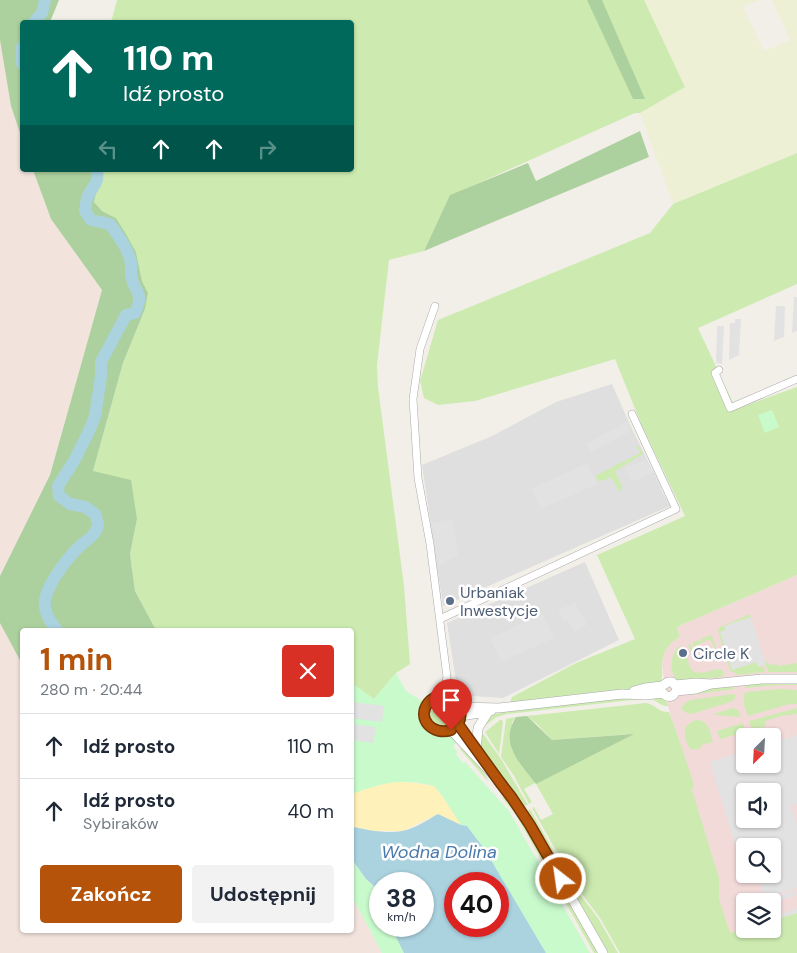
<!DOCTYPE html>
<html lang="pl">
<meta charset="utf-8">
<style>
body{margin:0;font-family:"DM Sans",sans-serif;background:#f2f2f3;color:#1f2937;height:100vh;display:flex;flex-direction:column;font-size:19px;white-space:nowrap}
*{box-sizing:border-box;margin:0}
p{font-size:16px;color:#747a83}
.icon{flex:none;width:28px;height:28px;fill:none;stroke:currentColor;stroke-width:2;stroke-linecap:round;stroke-linejoin:round}
.map{position:relative;flex:1;overflow:hidden}
.drawer{position:absolute;left:20px;top:628px;width:334px;height:305px;display:flex;flex-direction:column;background:#fff;border-radius:5px;box-shadow:0 1px 4px #0004}
.drawer>*{flex:none}
.guide{position:absolute;left:20px;top:20px;width:334px;height:152px;border-radius:5px;box-shadow:0 1px 4px #0004;background:#00695c;color:#fff;overflow:hidden}
.needle{width:32px;rotate:204deg}
.tools{position:absolute;left:736px;top:728px;display:grid;gap:10px}
.tools a{display:grid;place-items:center;width:45px;height:45px;border-radius:5px;background:#fff;box-shadow:0 1px 4px #0004;font-size:25px}
.speed{position:absolute;left:369px;top:872px;display:flex;gap:10px;font-size:25px;font-weight:700;text-align:center}
.speed>*{display:grid;place-content:center;width:65px;height:65px;border-radius:50%;background:#fff;box-shadow:0 1px 4px #0004;line-height:1}
.speed small{font-size:12px;font-weight:400}
.speed .limit{border:8px solid #d22;background:#fff;color:#111}
.pin{position:absolute;display:grid;place-items:center;width:42px;height:42px;color:#fff;margin:-51px -21px;border-radius:50% 50% 50% 0;rotate:-45deg;box-shadow:0 0 5px #0007}
.pin .icon{rotate:45deg}
.me{position:absolute;width:55px;margin:-28px;rotate:330deg;stroke-linejoin:round;filter:drop-shadow(0 0 4px #0008)}
.turn{display:flex;align-items:center;gap:18px;height:105px;padding:0 20px;font-size:22px}
.turn .icon{width:65px;height:65px;stroke-width:2.5}
.turn b{display:block;font-size:35px;line-height:42px}
.lanes{display:flex;align-items:center;height:48px;padding:0 20px;background:#0003;justify-content:center;gap:25px;direction:ltr}
.lanes .off{opacity:.35}
.round{display:grid;place-items:center;flex:none;width:52px;height:52px;border-radius:5px;background:#f2f2f3}
.headline{display:flex;align-items:center;justify-content:space-between;height:85px;padding:0 20px}
h1{font-size:30px;font-weight:700;line-height:38px;color:#b45309}
.button{display:flex;gap:10px;margin-top:auto;padding:10px 20px}
.button a{flex:1;height:58px;border-radius:5px;background:#b45309;color:#fff;font-size:20px;font-weight:700;line-height:58px;text-align:center}
.button a+a{background:#f2f2f3;color:#1f2937}
ul{padding:0;list-style:none}
li{display:flex;align-items:center;gap:15px;height:65px;padding:0 20px;border-top:1px solid #e0e1e3}
li div{flex:1}
li b{display:block;font-size:19px}
li em{font-style:normal}
.map>svg:first-child{display:block}
</style>
<div class="map">
<svg width="797" height="953" viewBox="0 0 797 953">
<rect width="100%" height="100%" fill="#f2efe9"/>
<!-- residential -->
<path fill="#e0dfdf" d="M612 384 631 427 659 483 663 493 670 506 443 606 422 465 492 436 556 402Z
M585 562 619 640 503 698 472 696 457 687 447 623Z"/>
<!-- commercial -->
<path fill="#f2dad9" fill-rule="evenodd" d="M797 575V916L773 924 772 901H745V929H756L727 937 679 739 672 721 667 702 662 664 663 655 667 648 673 641 680 637 677 627ZM745 736H772V764H745ZM745 791H772V819H745ZM745 846H772V874H745Z"/>
<!-- military -->
<path fill="#f3e3dd" d="M0 40 11 106 22 139V170H33L51 219 102 290 50 475 0 576Z
M0 623 22 664V930H351V895L382 953H0Z"/>
<!-- farmland -->
<path fill="#eef0d5" d="M644 0H760L743 7 764 51 790 40 772 0H797V153L673 204 640 113 685 87Z"/>
<!-- grass -->
<path fill="#cdebb0" d="M117 0H644L685 87 640 113H635L450 196 424 251 389 260 377 365 378 387 404 586 410 664 396 673 374 699 351 683V630H156L135 591 130 554 137 519 93 471 123 363 145 309 148 293 142 281 136 252 116 218 102 211 94 202C96 191 101 181 103 170H351V22H111Z
M797 153V284L698 328 736 409 797 387V575L677 627 680 637C670 642 663 651 662 663 661 670 664 675 660 683L627 690 510 703 512 697 576 663 635 639 597 555 685 516 642 426 615 359 475 401 438 405 424 398 420 381 438 320 650 233 673 204Z
M638 445 643 454 615 471 622 486 620 493 611 477 603 481 602 480 599 481V482L595 476 640 453 637 446Z
M748 615H750L751 617 725 626 726 630 720 632 737 668 757 662 763 665 765 672 737 675 734 672H731L730 670 718 631 720 627Z
M711 635 712 636 717 650V651H716L710 639 697 645 699 649 693 651 689 648 688 645 690 644 692 648 694 647 692 643 699 640V641H701V639Z
M678 647 684 648 685 649 679 652 680 656 686 655C688 659 689 666 692 670 698 677 712 669 720 669L725 673 723 674 722 677 685 680 680 682C668 675 670 656 678 647Z
M764 660C769 664 771 666 778 664V666L797 663V672H768Z
M769 682H797V685H779L744 688 748 684Z
M731 686 735 689 690 695V692Z
M779 689 797 690V704H790L748 716 744 705V694L747 692Z
M733 694 736 695C735 700 732 702 727 703L692 714 687 713 681 709 685 703 690 700Z
M661 696 667 702 668 706C661 707 656 700 649 698L507 714 497 717 483 727 490 716 501 712 631 697Z
M430 714a13 13 0 1 1 26 0a13 13 0 1 1-26 0Z
M646 703C655 704 659 713 669 712L679 739 694 785 692 790 719 878V899L730 933 745 929H772L773 920 797 913V953H620L600 918 576 886 532 808 534 807 541 820 553 814 536 784 535 783 524 789 532 802 529 804 514 776 501 757 506 719 516 717 512 722V751L632 734 552 740 538 725 527 716Z
M733 708 738 710 741 717 714 715 717 713Z
M797 708V714L781 716 765 721 766 726 752 730 749 721Z
M500 720H502L503 722 499 754 485 732Z
M696 720C709 720 710 731 713 742L701 745V748L692 750C688 747 687 745 686 740 683 730 685 724 696 720Z
M743 723 745 732 720 739 717 731Z
M479 733 484 735 501 759 528 805 523 806 483 750 480 745Z
M462 746 476 761 489 781 485 778 460 749Z
M502 796 509 802 517 810 599 953H594L516 815C512 808 505 803 502 796Z
M530 809 574 887 598 918 618 953H608L527 812Z"/>
<!-- forest -->
<path fill="#add19e" d="M0 0H59L50 22H22V139L11 106 0 40Z
M587 0H602L645 99H633Z
M640 131 649 157 424 251 450 195 528 163 536 181Z
M33 170H103C101 181 96 191 94 202L102 211 116 218 126 234 136 252 142 281 148 293 145 309 123 363 93 471 131 480 137 519 130 554 135 591 156 630H22V664L0 623V576L50 475 102 290 51 219Z
M527 716 552 740 634 734 536 784C520 763 499 744 516 717Z"/>
<!-- sand -->
<path fill="#fff1ba" d="M391 782H407L434 786 443 797 461 825 438 814 403 831H372L351 826V794L368 788Z"/>
<!-- park -->
<path fill="#c8facc" d="M772 410 779 427 765 433 758 415Z
M396 673 406 691 425 703C420 714 422 728 435 733 446 737 447 732 458 741L453 746 458 753 456 754 463 763 465 762 509 811 590 953H546L485 850 467 826 461 825 443 797 434 786C425 784 416 782 406 782 387 781 369 788 351 794V683L374 699Z
M351 858 366 879 374 886 380 896V926H387V928L395 935 404 953H382L351 895Z"/>
<!-- parking -->
<path fill="#e2e2e2" fill-rule="evenodd" d="M794 297H797V331L792 333Z
M776 306H785L784 337 774 341Z
M735 319H741L739 355 729 360 730 323H735Z
M717 326H724L722 364 716 363Z
M626 422 631 431 591 452 586 444Z
M646 459 653 473 632 482 625 468Z
M587 463 597 484 541 509 531 489Z
M453 519 458 555 438 566 432 523Z
M575 602 587 625 574 632 567 619 563 620 558 610Z
M543 614 554 638 501 662 490 638Z
M751 617 766 665 758 667 756 662 732 670 720 632 726 630 724 626Z
M351 702 384 706 382 722 351 718Z
M351 724 376 727 373 743 351 740Z
M797 735V804L791 806 797 824V888L765 898 758 877 746 881 710 762 745 751V764H772L773 742ZM745 791H772V819H745ZM745 846H772V874H745Z
M796 890 797 895 773 902 772 901H762Z
M797 908V913L773 920V916Z"/>
<!-- water -->
<path fill="#aad3df" fill-rule="evenodd" d="M438 814 461 825 467 826 485 850 546 953H404L395 935 387 928V926H422V884H380V896L374 886 366 879 351 858V826C365 830 388 834 402 831 415 829 427 820 438 814ZM455 884H498V926H455Z"/>
<g fill="none" stroke-linecap="round" stroke-linejoin="round">
<!-- river -->
<path stroke="#aad3df" stroke-width="12" d="M34 22 42 13 45 0
M22 47V64
M57 630C51 623 46 616 45 607 42 589 69 556 81 545 88 539 96 535 98 525 98 522 96 517 95 514L85 507 70 504 59 496 58 486 74 461 89 431 95 416 101 376V362L126 315 135 313C145 292 134 293 131 275 131 271 131 267 131 263 128 248 118 236 110 224L91 220 85 211C86 205 86 198 89 194 94 184 99 183 97 170"/>
<!-- minor casing -->
<g stroke="#a9a9a9" stroke-width="8">
<path id="minor" d="M435 306 420 349 413 399 418 478 430 544 447 677 443 696
M719 370 715 373 730 408 797 379
M440 619 676 509 632 414"/>
</g>
<!-- tertiary casing -->
<g stroke="#a9a9a9" stroke-width="10">
<path id="tertiary" d="M634 691 645 688 662 686 668 682H672L675 685 696 683 711 684 762 679H797
M425 714a18 18 0 1 1 36 0a18 18 0 1 1-36 0Z
M460 707 499 708 622 694 646 695 663 693C667 698 673 698 676 691L696 689 711 684
M461 716 491 711
M458 725 476 751
M451 730 499 781 513 798 530 825 603 953
M476 751 478 728 488 712"/>
</g>
<!-- minor -->
<use href="#minor" stroke="#fff" stroke-width="7"/>
<!-- tertiary -->
<use href="#tertiary" stroke="#fff" stroke-width="9"/>
</g>
<g fill="none" stroke-linecap="round" stroke-linejoin="round">
<!-- route casing -->
<g stroke="#753606" stroke-width="12">
<path id="route" d="M451 730C433 736 416 719 428 703 443 685 469 704 458 724L499 781 512 798 530 825 561 879"/>
</g>
<!-- route -->
<use href="#route" stroke="#b45309" stroke-width="9"/>
</g>
<!-- markers -->
<g fill="#5c6f8a" stroke="#fff" stroke-width="2">
<circle cx="450" cy="601" r="5"/>
<circle cx="683" cy="653" r="5"/>
</g>
<g text-anchor="middle" stroke-width="5" stroke-linejoin="round" paint-order="stroke">
<!-- service labels -->
<g font-size="16" fill="#4e5e75" stroke="#fff" text-anchor="start">
<text x="460" y="598">Urbaniak<tspan x="460" dy="18">Inwestycje</tspan></text>
<text x="693" y="659">Circle K</text>
</g>
<!-- water labels -->
<g font-size="18" font-style="italic" fill="#4a7aab" stroke="#fff">
<text x="439" y="858">Wodna Dolina</text>
</g>
</g>
</svg>
<div class="tools">
<a><svg class="needle" viewBox="-14 -14 28 28"><path d="M0-13l5 13h-10z" fill="#e53935"/><path d="M0 13l5-13h-10z" fill="#747a83"/></svg></a>
<a><svg class="icon" aria-label="sound" viewBox="0 0 24 24"><path d="M4 9h4l5-4v14l-5-4H4zM17 9q2 3 0 6"/></svg></a>
<a><svg class="icon" aria-label="search" viewBox="0 0 24 24"><circle cx="10" cy="10" r="6"/><path d="M15 15l6 6"/></svg></a>
<a><svg class="icon" aria-label="layers" viewBox="0 0 24 24"><path d="M12 4l9 5-9 5-9-5zM3 14l9 5 9-5"/></svg></a>
</div>
<div class="speed"><div>38<small>km/h</small></div><div class="limit">40</div></div>
<div class="pin" style="left:451px;top:730px;background:#d93025"><svg class="icon" aria-label="arrive" viewBox="0 0 24 24"><path d="M6 21V4h12l-3 4 3 4H6"/></svg></div>
<svg class="me" style="left:561px;top:879px" viewBox="-20 -20 40 40"><circle r="17" fill="#b45309" stroke="#fff" stroke-width="3"/><path d="M0-11L8 9 0 5-8 9z" fill="#fff"/></svg>
<div class="guide">
<div class="turn"><svg class="icon" aria-label="ahead" viewBox="0 0 24 24"><path d="M12 20V5M6 11l6-6 6 6"/></svg><div><b>110 m</b>Idź prosto</div></div>
<div class="lanes"><svg class="icon off" aria-label="left" viewBox="0 0 24 24"><path d="M17 20v-9H6M10 6l-5 5 5 5"/></svg><svg class="icon" aria-label="ahead" viewBox="0 0 24 24"><path d="M12 20V5M6 11l6-6 6 6"/></svg><svg class="icon" aria-label="ahead" viewBox="0 0 24 24"><path d="M12 20V5M6 11l6-6 6 6"/></svg><svg class="icon off" aria-label="right" viewBox="0 0 24 24"><path d="M7 20v-9h11M14 6l5 5-5 5"/></svg></div>
</div>
<section class="drawer">
<div class="headline"><div><h1>1 min</h1><p>280 m · 20:44</p></div><a class="round" style="background:#d93025;color:#fff"><svg class="icon" aria-label="close" viewBox="0 0 24 24"><path d="M6 6l12 12M18 6L6 18"/></svg></a></div>
<ul>
<li><svg class="icon" aria-label="ahead" viewBox="0 0 24 24"><path d="M12 20V5M6 11l6-6 6 6"/></svg><div><b>Idź prosto</b></div><em>110 m</em></li>
<li><svg class="icon" aria-label="ahead" viewBox="0 0 24 24"><path d="M12 20V5M6 11l6-6 6 6"/></svg><div><b>Idź prosto</b><p>Sybiraków</p></div><em>40 m</em></li>
</ul>
<div class="button"><a>Zakończ</a><a>Udostępnij</a></div>
</section>
</div>
